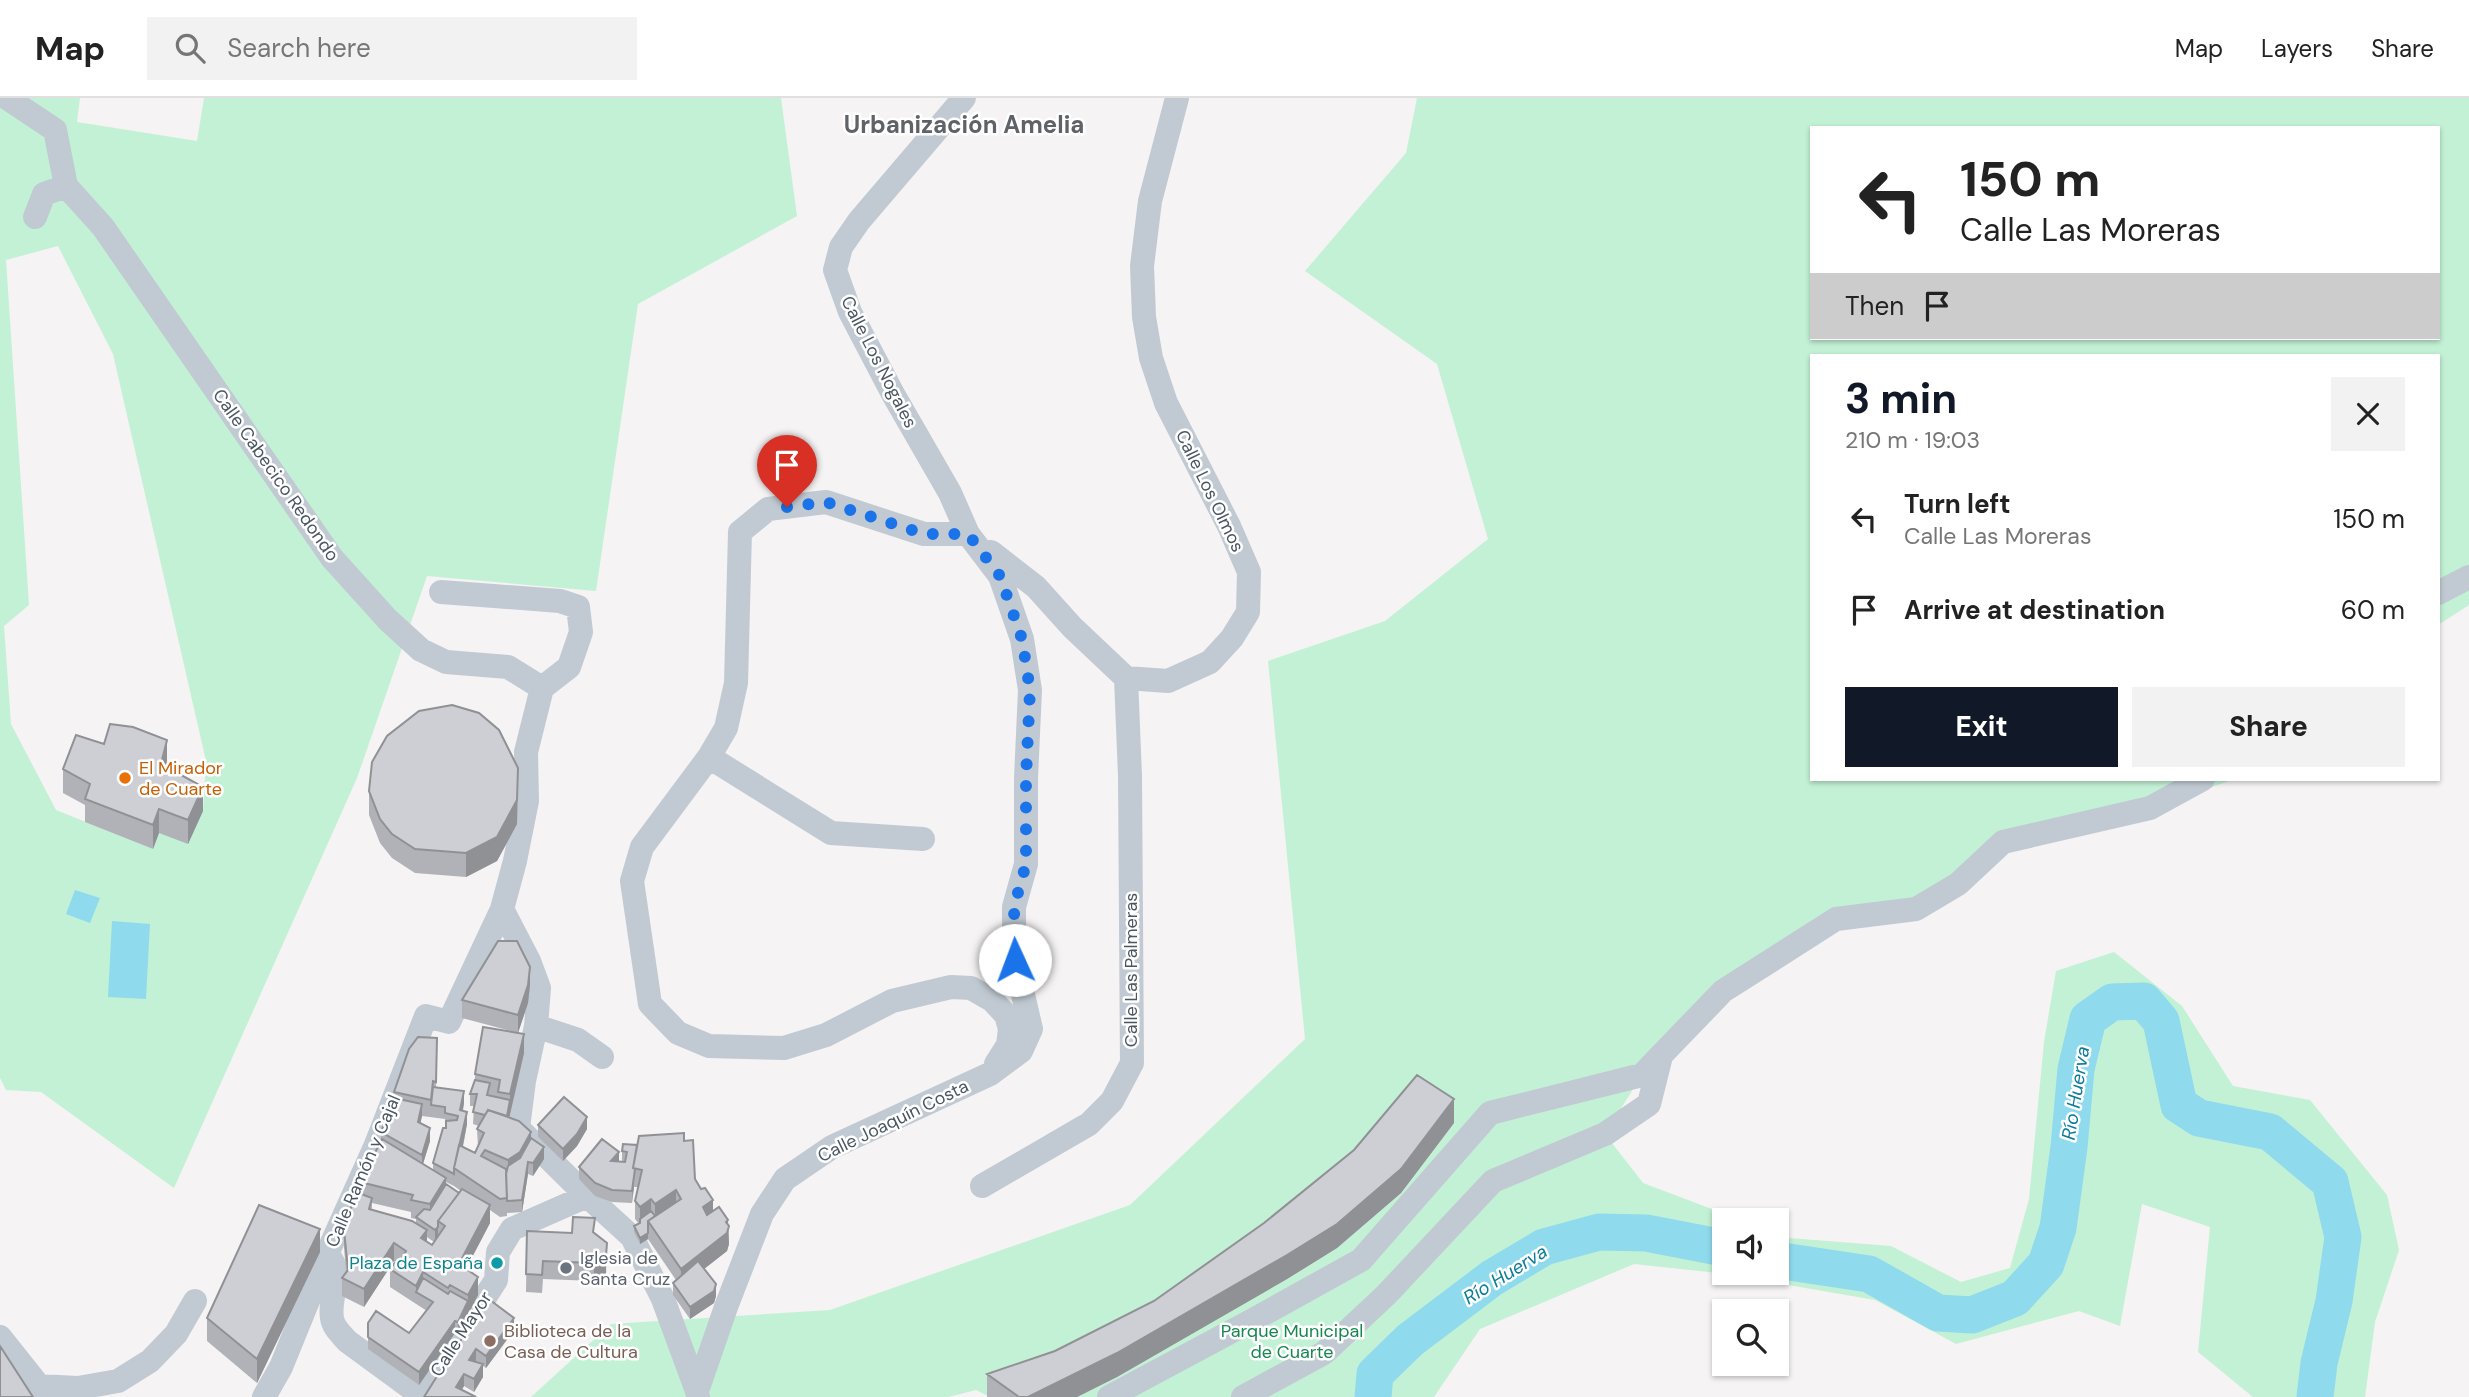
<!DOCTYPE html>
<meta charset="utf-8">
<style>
body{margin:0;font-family:"DM Sans",sans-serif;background:#f2f2f2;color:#222;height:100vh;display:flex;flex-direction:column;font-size:26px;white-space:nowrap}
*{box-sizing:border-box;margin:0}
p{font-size:23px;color:#767676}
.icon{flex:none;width:38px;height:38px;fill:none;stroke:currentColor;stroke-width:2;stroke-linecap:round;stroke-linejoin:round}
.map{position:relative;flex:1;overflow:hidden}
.details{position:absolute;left:1810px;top:256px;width:630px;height:427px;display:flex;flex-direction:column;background:#fff;border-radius:0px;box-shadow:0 2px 5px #0004}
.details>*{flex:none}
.top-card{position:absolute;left:1810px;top:28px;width:630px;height:214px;border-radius:0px;box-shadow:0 2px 5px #0004;background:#fff;color:#222;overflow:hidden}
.fabs{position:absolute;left:1712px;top:1110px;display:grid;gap:14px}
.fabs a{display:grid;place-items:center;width:77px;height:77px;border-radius:0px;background:#fff;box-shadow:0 2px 5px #0004;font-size:35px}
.pin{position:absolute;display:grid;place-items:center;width:60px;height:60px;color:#fff;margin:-72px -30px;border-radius:50% 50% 50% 0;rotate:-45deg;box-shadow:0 0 7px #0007}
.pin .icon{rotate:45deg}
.me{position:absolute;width:77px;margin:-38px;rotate:358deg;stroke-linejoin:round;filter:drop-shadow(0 0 5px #0008)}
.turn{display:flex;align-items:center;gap:24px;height:147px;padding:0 35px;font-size:32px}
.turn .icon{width:91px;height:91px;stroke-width:2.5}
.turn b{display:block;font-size:49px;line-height:60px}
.then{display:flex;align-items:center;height:66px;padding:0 35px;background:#0003;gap:14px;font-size:26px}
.round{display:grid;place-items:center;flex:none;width:74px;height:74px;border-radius:0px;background:#f2f2f2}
.summary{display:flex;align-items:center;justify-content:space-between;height:119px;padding:0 35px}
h1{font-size:42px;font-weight:700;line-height:52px;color:#111827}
.button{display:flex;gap:14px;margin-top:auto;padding:14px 35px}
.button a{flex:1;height:80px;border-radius:0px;background:#111827;color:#fff;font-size:28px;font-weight:700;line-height:80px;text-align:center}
.button a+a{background:#f2f2f2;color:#222}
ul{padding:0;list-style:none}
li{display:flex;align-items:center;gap:21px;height:91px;padding:0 35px}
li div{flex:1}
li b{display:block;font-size:26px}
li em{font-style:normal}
header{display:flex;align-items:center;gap:42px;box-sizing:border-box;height:98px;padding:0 35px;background:#fff;border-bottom:2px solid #e0e0e0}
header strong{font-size:33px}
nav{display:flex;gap:38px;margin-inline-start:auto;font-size:24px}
.search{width:490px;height:63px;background:#f2f2f2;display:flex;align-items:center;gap:18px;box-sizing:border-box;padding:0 24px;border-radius:0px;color:#767676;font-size:26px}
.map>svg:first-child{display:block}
</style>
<header>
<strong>Map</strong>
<div class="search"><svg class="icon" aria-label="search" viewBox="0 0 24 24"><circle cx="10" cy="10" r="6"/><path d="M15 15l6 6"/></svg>Search here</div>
<nav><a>Map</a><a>Layers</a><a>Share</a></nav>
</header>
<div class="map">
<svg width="2469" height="1299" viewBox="0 0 2469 1299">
<rect width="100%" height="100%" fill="#f5f3f3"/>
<!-- green -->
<path fill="#c3f1d5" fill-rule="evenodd" d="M0 0H80L77 24 197 43 204 0H781L797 118 638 206 596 493 427 478 357 680 174 1090 41 994 6 992 0 980ZM58 148 113 256 206 663 203 713 159 735 153 751 56 712 11 626 4 528 29 507 6 162Z
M1417 0H2469V507L2438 527V257H1811V681H2235L2150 710 2003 744 1916 811 1836 821 1723 893 1642 977 1605 1036 1643 1085 1741 1122H1724V1174H1776V1135L1789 1140 1891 1148 1961 1184 2010 1170 2029 1101 2044 944 2056 873 2114 854 2182 908 2233 988 2310 1002 2387 1097 2399 1152 2375 1224 2365 1299H2253L2198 1254 2210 1129 2142 1106 2120 1228 2079 1213 1956 1246 1875 1202 1718 1175 1634 1166 1480 1231 1434 1299H1077L1117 1279 1337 1150 1401 1095 1454 1025 1305 1116 990 1299 976 1292 948 1299H531L611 1226 830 1212 1130 1107 1305 941 1268 563 1385 523 1488 441 1437 266 1305 173 1406 55ZM1811 30H2438V240H1811Z"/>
<!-- water -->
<path fill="#90daee" d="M75 792 100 800 90 825 66 816Z
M112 823 150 826 146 901 108 899Z"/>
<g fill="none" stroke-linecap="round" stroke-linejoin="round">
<!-- river -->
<path stroke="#90daee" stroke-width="37" d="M1776 1162 1869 1176 1938 1215 1972 1217 2015 1200 2046 1166 2058 1130 2069 1049 2076 971 2088 921 2112 904 2144 903 2161 923 2179 1007 2199 1020 2270 1034 2330 1084 2343 1139 2334 1203 2319 1265 2315 1299
M1373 1299 1375 1276 1410 1242 1492 1180 1544 1149 1599 1134 1646 1135 1724 1150"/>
<!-- minor -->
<path stroke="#c1cad2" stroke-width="24" d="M7 0 55 32 66 88
M35 119 44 96 66 88 103 129 332 460 388 522 421 552 446 564 508 569 542 590
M968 436H924L826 404 768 411 740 434 736 585 726 630 709 659 642 749 632 783 650 906 678 935 709 948 784 950 826 937 892 903 951 889 971 890 992 902 1006 917 1010 931 1008 947 996 966
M991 454 1036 489 1072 529 1126 580 1168 583 1210 564 1232 540 1248 514 1249 474 1229 428 1166 305 1151 260 1144 219 1142 168 1150 103 1177 0
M441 494 560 503 578 509 581 534 569 569 542 590
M2438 495 2469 479
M709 659 831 735 923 741
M502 811 529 863 539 890 536 928 524 983 518 1030 587 1098 632 1139 663 1201 697 1293
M536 928 578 942 602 959
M982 1088 1089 1026 1112 1003 1132 965 1130 678 1126 580
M327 1156C346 1176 328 1197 332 1220 333 1229 341 1236 347 1243L422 1298
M0 1239 39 1288 44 1299
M39 1288 78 1290 118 1283 150 1263 176 1236 195 1203
M264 1299 281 1269 327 1156 375 1049 426 918 449 924 502 811 515 763 527 703 526 654 542 590
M421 1299 496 1182 498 1154 512 1131 587 1098
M698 1299 697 1293 726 1209 762 1116 785 1081 832 1049 990 976 1021 953 1031 931 1015 862 1014 841V809L1026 766V680L1030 592 1022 541 1000 478 968 436 950 395 893 296 850 214 835 172 841 149 859 123 964 0
M1109 1299 1251 1223 1361 1162 1490 1015 1642 977 1723 893 1836 821 1916 811 1958 786 2003 744 2150 710 2203 681
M1243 1299 1324 1255 1386 1197 1493 1083 1605 1036 1649 1006 1661 958"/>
</g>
<!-- wall -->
<path fill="#b0b2b7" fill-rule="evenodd" d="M167 666 166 669 203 713 188 746 159 735 153 751 85 724V707L63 695V671Z
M369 693 518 694 517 726 497 763 466 779 415 775 392 760 380 745 369 717Z
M530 887 528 905 518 935 462 920V902Z
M524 955 509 1019 531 1040 544 1061 533 1078 528 1076 522 1114 507 1115V1118L500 1119 490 1112V1125L466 1171 478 1197 458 1236 455 1235 419 1287 368 1251V1225L409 1235 427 1213 390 1189V1171L396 1164 394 1163 364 1209 342 1198V1180L346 1174 344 1150V1132L360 1096V1084L381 1043V1034L394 1000V994L437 958 436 990 464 1005 463 1013 467 1026 463 1049 475 1055 478 1049 477 1031 479 1028 473 1026 474 1008H470V996L475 982V976ZM422 1018 445 1021 446 1030 433 1065V1072L423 1066 430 1043 420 1026ZM446 1084 454 1088 461 1093 459 1095 446 1086ZM372 1105 411 1114V1120L416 1121V1125L372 1111ZM427 1139 434 1144 432 1147 427 1143Z
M1454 1025 1401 1095 1337 1150 1287 1181 1117 1279 1077 1299H987V1276L1055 1253 1154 1203Z
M538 1027 587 1031 577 1048 563 1063 538 1039Z
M684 1043 695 1081 713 1113 728 1127 729 1146 727 1153 704 1171 716 1198 714 1205 690 1221 673 1197V1185L676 1182 648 1141 640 1146 634 1134V1128L639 1126 635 1121V1103L638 1089H634L632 1105 612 1104 595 1098 579 1081V1069L622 1064V1053L637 1047Z
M527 1133 595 1136 607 1145 606 1176 594 1183 543 1181 542 1195 526 1194Z
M320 1154 257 1285 207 1243V1220Z
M514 1232 486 1270 483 1268V1279L474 1294 464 1288 462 1292 424 1299 451 1256Z"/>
<!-- shaded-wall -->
<path fill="#909195" d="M167 642V666L161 690V666Z
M518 670 517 726 497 763 466 779V755Z
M203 689V713L188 746V722Z
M159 711V735L153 751V727Z
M530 869V887L528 905 518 935V917Z
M524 936V955L506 1034V1022L510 1002V996Z
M464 993V1005L460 1025V1012Z
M1454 1001V1025L1401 1095 1337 1150 1287 1181 1117 1279 1077 1299H1028Z
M422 1006V1018L418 1037V1024Z
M467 1014V1026L458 1072 455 1071Z
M587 1019V1031L577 1048 563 1063V1051Z
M430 1030V1043L422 1069V1057Z
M531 1034V1052L508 1081V1062Z
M544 1049V1061L533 1078V1065Z
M619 1054V1067L611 1063Z
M528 1064V1076L522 1114V1102Z
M446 1080V1099L430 1124V1106Z
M633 1084V1089H634L632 1105Z
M676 1092V1110L655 1124V1106Z
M651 1101V1119L640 1127V1109Z
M713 1102V1120L703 1127V1109Z
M490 1107V1125L459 1184V1166Z
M728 1122 729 1146 727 1153 681 1189V1171Z
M438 1129V1141L435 1145V1132Z
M320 1131V1154L257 1285V1261Z
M427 1132V1150L421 1140Z
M648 1135V1141L640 1146V1140Z
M394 1145V1163L364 1209V1191Z
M606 1158V1176L594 1183V1165Z
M423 1174V1192L416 1194V1188Z
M478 1179V1197L458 1236V1224L468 1203V1197Z
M716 1186V1198L714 1205 690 1221V1209Z
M514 1220V1232L486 1270V1258Z
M455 1223V1235L419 1287V1274Z
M476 1251V1263L469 1274V1262Z
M483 1266V1279L474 1294V1281Z
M464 1276V1288L457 1299 456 1289Z"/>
<!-- building -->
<path fill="#cdcfd5" stroke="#909195" stroke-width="2" d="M452 607 479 615 499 632 518 670 517 702 497 739 466 755 415 751 392 736 380 721 369 693 372 664 387 638 419 613Z
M110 626 133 629 167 642 161 666 203 689 188 722 159 711 153 727 85 701 90 686 63 671 76 637 104 646Z
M498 843H517L530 869 528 887 518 917 462 902Z
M483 929 524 936 510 996 498 994 500 982 475 976Z
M418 939 437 940 436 984 433 983 431 1002 394 994 409 951Z
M1417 977 1454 1001 1401 1071 1337 1126 1287 1157 1117 1255 1028 1299H1019L987 1276 1055 1253 1154 1203 1264 1125 1354 1052Z
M475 982 490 985 487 997 510 1002 507 1018 488 1012 485 1017 473 1014 477 996H470Z
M433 989 464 993 460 1012 467 1014 454 1070V1076L433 1065 443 1030H446V1023L457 1022 458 1018 445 1015V1009L431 1007Z
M564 999 587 1019 577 1036 563 1051 538 1027Z
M394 1000 422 1006 418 1024 430 1030 422 1057 381 1034Z
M488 1012 519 1023 531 1034 520 1054 508 1062 485 1052 481 1058 506 1071 507 1100 500 1101 454 1070 459 1047 475 1055 484 1035 477 1031Z
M684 1035V1043L693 1042 695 1081 701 1091 705 1090 713 1102 703 1109 707 1117 719 1109 728 1122 726 1124 729 1128 727 1135 681 1171 648 1123 681 1101 676 1092 655 1106 651 1101 640 1109 635 1103 642 1072 633 1070 639 1038Z
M531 1040 544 1049 533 1065 528 1064 522 1102 507 1103 506 1076 508 1068 520 1060Z
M382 1041 446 1080 430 1106 411 1102 413 1097 360 1084Z
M602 1041 619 1054 611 1063 625 1064 627 1054 622 1053 623 1046 637 1047 633 1070 635 1071 632 1093 612 1092 595 1085 579 1069Z
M446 1086 459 1095 438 1123V1129L435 1132 416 1119 424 1111 430 1112Z
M462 1091 490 1107 459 1166 478 1179 468 1197 450 1187 448 1190 423 1174 416 1188 390 1171 397 1162 400 1164 406 1153 394 1145 364 1191 342 1180 348 1172 344 1132 356 1094 372 1100 369 1111 412 1123 427 1132 421 1140 432 1147 445 1128 438 1123Z
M259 1107 320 1131 257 1261 207 1220Z
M651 1113 655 1118 648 1123V1135L640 1140 634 1128 640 1125V1121Z
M573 1119 595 1120 593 1134 607 1145 606 1158 594 1165 543 1163 542 1177 526 1176 527 1133 572 1135Z
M698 1163 716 1186 714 1193 690 1209 673 1185Z
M423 1180 448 1196 450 1193 468 1203 458 1224 455 1223 419 1274 368 1239V1225L376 1213 409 1235 433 1204 416 1194Z
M490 1202 514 1220 486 1258 476 1251 469 1262 483 1266 474 1281 464 1276 456 1289 476 1299H424L451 1256Z
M0 1248 33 1299H0Z"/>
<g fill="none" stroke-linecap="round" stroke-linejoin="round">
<!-- route -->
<path stroke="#1a73e8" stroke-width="12" stroke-dasharray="0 21.6" d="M787 409 826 404 924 436H968L1000 478 1022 541 1030 592 1026 680V766L1014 809 1015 862"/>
</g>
<!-- markers -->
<circle fill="#e8710a" stroke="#fff" stroke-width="2.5" cx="125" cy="680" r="7"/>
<circle fill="#0f9aa8" stroke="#fff" stroke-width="2.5" cx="497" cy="1165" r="7"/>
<circle fill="#6b7280" stroke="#fff" stroke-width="2.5" cx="566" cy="1170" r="7"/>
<circle fill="#8d6e63" stroke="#fff" stroke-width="2.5" cx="490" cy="1243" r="7"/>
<g text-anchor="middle" stroke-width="5" stroke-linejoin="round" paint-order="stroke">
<!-- street labels -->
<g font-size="18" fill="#4a5661" stroke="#fff">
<text transform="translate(879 264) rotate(63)" y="6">Calle Los Nogales</text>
<text transform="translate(276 377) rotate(55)" y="6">Calle Cabecico Redondo</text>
<text transform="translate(1210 393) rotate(64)" y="6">Calle Los Olmos</text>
<text transform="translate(1131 872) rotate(-90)" y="6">Calle Las Palmeras</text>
<text transform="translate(893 1023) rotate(-26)" y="6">Calle Joaquín Costa</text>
<text transform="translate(363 1073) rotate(-67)" y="6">Calle Ramón y Cajal</text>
<text transform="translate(461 1236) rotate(-57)" y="6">Calle Mayor</text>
</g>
<!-- food labels -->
<g font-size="18" fill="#c56008" stroke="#fff" text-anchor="start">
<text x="139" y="676">El Mirador<tspan x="139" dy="21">de Cuarte</tspan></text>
</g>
<!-- worship labels -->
<g font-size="18" fill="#5b616d" stroke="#fff" text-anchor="start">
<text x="580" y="1166">Iglesia de<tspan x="580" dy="21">Santa Cruz</tspan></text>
</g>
<!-- culture labels -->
<g font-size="18" fill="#0d838f" stroke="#fff" text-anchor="end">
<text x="483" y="1171">Plaza de España</text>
</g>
<!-- education labels -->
<g font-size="18" fill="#785e54" stroke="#fff" text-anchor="start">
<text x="504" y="1239">Biblioteca de la<tspan x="504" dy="21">Casa de Cultura</tspan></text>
</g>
<!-- park labels -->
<g font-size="18" fill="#17864f" stroke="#fff">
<text x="1292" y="1239">Parque Municipal<tspan x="1292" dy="21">de Cuarte</tspan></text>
</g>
<!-- water labels -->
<g font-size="19" font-style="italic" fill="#0c7c9b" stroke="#fff">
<text transform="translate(2075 995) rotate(-81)" y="7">Río Huerva</text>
<text transform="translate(1505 1176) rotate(-32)" y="7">Río Huerva</text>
</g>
<!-- district labels -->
<g font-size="24" font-weight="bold" fill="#5f6368" stroke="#fff">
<text x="964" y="35">Urbanización Amelia</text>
</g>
</g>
</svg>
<div class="fabs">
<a><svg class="icon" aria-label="sound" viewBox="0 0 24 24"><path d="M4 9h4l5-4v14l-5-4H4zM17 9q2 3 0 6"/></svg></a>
<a><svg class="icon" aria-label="search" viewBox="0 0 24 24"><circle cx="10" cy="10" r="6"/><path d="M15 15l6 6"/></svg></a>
</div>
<div class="pin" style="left:787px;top:409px;background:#d93025"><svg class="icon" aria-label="arrive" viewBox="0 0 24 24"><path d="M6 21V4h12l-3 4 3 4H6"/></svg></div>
<svg class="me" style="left:1015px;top:862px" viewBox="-20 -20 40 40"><circle r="19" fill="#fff"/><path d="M0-13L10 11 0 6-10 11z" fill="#1a73e8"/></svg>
<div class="top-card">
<div class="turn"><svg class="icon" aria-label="left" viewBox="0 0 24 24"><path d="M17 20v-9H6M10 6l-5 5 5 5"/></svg><div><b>150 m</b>Calle Las Moreras</div></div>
<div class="then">Then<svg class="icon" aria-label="arrive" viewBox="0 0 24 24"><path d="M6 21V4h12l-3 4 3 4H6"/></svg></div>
</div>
<section class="details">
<div class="summary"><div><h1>3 min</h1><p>210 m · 19:03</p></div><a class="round"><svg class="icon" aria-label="close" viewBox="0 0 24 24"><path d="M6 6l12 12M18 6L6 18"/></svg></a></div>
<ul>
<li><svg class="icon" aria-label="left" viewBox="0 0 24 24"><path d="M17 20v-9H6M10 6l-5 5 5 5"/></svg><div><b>Turn left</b><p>Calle Las Moreras</p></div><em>150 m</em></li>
<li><svg class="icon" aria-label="arrive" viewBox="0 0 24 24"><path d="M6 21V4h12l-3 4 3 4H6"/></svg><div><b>Arrive at destination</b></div><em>60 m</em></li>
</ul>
<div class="button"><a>Exit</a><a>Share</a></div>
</section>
</div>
